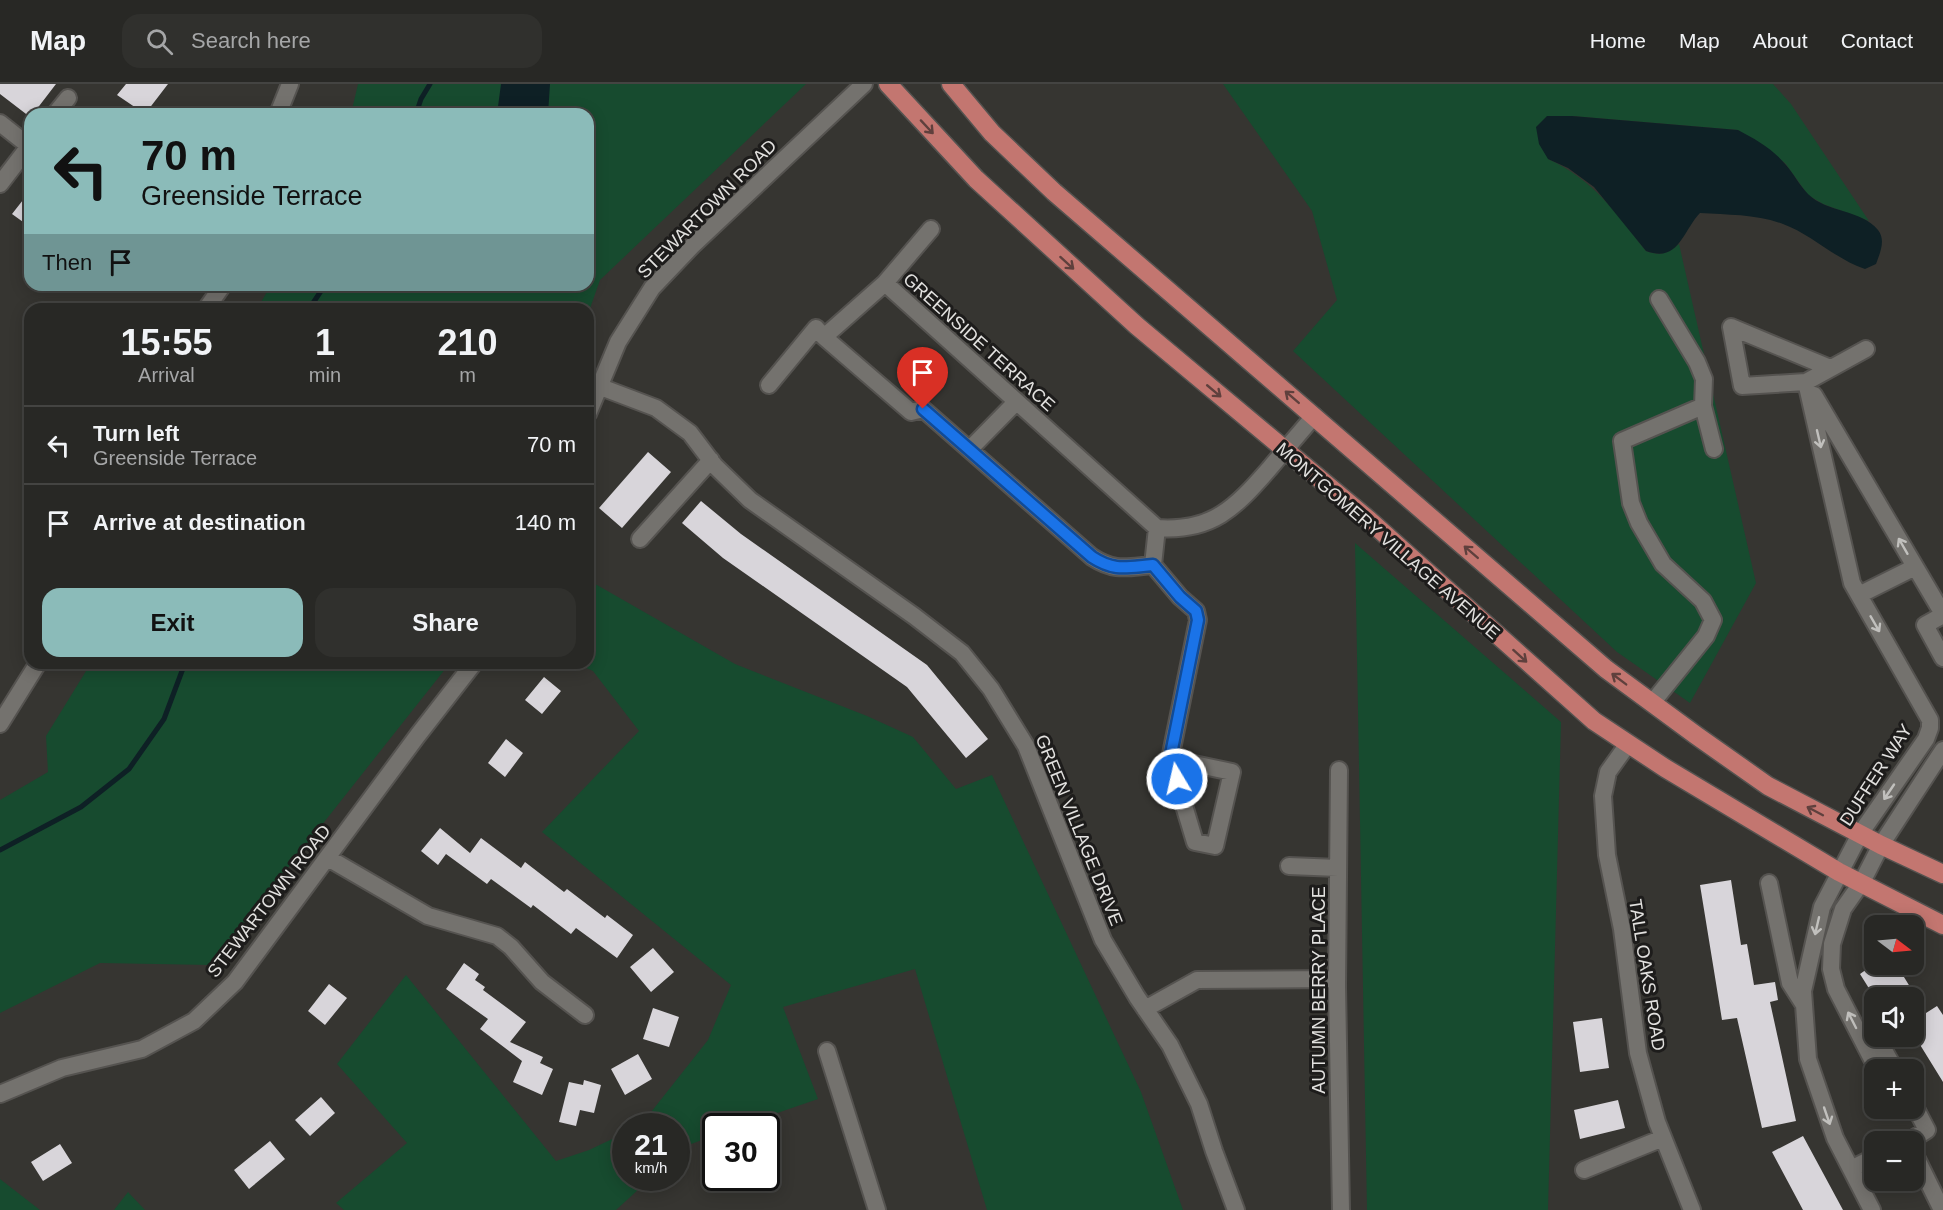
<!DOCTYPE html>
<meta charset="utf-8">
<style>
body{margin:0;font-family:Arial,sans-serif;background:#30302d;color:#f1f3f6;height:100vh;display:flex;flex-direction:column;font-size:22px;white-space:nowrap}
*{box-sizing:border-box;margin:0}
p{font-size:20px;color:#a5a6a7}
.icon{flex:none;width:33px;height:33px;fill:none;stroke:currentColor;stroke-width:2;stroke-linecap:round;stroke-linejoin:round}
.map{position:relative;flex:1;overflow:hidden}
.side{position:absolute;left:24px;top:219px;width:570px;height:366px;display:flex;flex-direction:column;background:#282825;border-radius:18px;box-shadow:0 3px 15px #0003,0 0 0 2px #444442}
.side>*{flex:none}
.guide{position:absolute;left:24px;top:24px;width:570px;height:183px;border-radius:18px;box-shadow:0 3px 15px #0003,0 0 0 2px #444442;background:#8bbbb9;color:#111;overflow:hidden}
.needle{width:39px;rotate:106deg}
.buttons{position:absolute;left:1864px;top:831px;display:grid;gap:12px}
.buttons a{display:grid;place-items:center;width:60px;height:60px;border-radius:12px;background:#282825;box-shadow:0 3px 15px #0003,0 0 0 2px #444442;font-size:30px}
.speed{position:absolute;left:612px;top:1029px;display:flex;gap:12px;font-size:30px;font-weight:700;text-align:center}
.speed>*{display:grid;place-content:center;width:78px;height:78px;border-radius:50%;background:#282825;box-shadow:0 3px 15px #0003,0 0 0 2px #444442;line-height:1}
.speed small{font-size:15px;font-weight:400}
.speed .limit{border:3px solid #111;border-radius:9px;background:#fff;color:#111}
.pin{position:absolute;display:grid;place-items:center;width:51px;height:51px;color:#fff;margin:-62px -26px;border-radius:50% 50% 50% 0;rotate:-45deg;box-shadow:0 0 6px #0007}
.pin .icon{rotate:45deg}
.me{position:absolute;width:66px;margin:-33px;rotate:351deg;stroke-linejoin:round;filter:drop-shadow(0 0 4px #0008)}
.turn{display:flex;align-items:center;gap:21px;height:126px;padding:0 18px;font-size:27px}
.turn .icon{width:78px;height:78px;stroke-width:2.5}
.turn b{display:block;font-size:42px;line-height:51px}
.then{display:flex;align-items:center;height:57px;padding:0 18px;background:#0003;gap:12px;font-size:22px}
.eta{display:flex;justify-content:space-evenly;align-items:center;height:102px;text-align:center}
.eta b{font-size:36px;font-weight:600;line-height:42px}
.button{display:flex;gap:12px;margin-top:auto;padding:12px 18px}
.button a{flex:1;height:69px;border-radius:18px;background:#8bbbb9;color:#111;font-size:24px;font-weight:600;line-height:69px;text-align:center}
.button a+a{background:#30302d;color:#f1f3f6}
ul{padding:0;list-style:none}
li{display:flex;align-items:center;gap:18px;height:78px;padding:0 18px;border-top:2px solid #444442}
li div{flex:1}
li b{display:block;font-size:22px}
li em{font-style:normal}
header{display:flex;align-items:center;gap:36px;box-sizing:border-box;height:84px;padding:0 30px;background:#282825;border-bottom:2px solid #444442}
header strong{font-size:28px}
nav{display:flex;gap:33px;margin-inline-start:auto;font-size:21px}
.search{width:420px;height:54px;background:#30302d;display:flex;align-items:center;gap:15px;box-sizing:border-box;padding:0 21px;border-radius:18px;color:#a5a6a7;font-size:22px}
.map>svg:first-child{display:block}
</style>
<header>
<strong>Map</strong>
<div class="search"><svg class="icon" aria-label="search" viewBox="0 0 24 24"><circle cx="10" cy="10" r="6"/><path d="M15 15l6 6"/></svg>Search here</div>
<nav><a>Home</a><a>Map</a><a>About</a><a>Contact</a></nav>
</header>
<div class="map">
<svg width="1943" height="1126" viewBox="0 0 1943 1126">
<rect width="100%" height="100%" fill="#363531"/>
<!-- green -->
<path fill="#174b2f" d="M358 0H806L600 196 588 230V225H257L271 201H588V30H351Z
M1223 0H1773L1791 20 1869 137 1823 120 1808 111 1785 79 1738 46 1572 32H1547L1548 75C1594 96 1616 129 1646 167 1661 172 1667 170 1679 160L1756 499 1690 619 1617 568 1293 267 1337 216 1312 127Z
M1355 459 1561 638 1548 1126H1367Z
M588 499 597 501 735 580 867 632 913 653 956 705 992 691 1141 1008 1183 1126H987L915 885 783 923 818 1015 739 1042H716L715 1051 686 1062 677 1070 676 1042H640L708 956 731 901 542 748 639 647 593 587 575 579H588Z
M91 579H450L211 881 100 879 0 929V716L48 688 46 652Z
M406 891 556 1077 589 1066 625 1049 626 1094H651L616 1126H344L336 1119 407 1059 337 980Z
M0 1095 40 1126H0Z
M128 1108 145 1126H114Z"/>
<!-- water -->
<path fill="#0e2025" d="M501 0H550L548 30H497Z
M1547 32H1572L1738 46C1755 55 1773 65 1786 81 1794 90 1800 102 1808 110 1827 129 1861 125 1878 146 1886 156 1880 169 1876 180L1865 185C1835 175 1811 150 1783 140 1757 130 1728 131 1700 129 1682 148 1679 179 1646 167L1594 103 1568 84 1548 75 1539 60 1536 43Z"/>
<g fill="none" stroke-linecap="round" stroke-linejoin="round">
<!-- stream -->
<path stroke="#0e2025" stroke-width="5" d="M416 30 421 15 430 0
M309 225 325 201
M0 766 81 723 129 685 164 635 185 579"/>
</g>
<!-- building -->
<path fill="#d8d5da" d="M0 0H56L33 30H30V33L0 10Z
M126 0H168L145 30 117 11Z
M30 107V143L12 130Z
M648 368 671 388 622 444 599 424Z
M701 417 741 450 927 581 988 655 966 674 907 603 723 474 682 439Z
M544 593 561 607 542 630 525 616Z
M506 655 523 669 505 693 488 679Z
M440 744 470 769 481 754 521 784 525 778 564 808 567 805 605 834 607 831 633 851 617 874 576 844 571 850 533 821 531 824 491 795 487 800 446 770 438 781 421 767Z
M1731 796 1741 861 1747 860 1754 901 1775 898 1778 916 1770 918 1796 1037 1762 1044 1737 934 1722 936 1700 801Z
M653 864 674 888 651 908 630 883Z
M464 879 479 890 475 896 485 903 483 906 526 938 510 958 543 973 540 979 553 985 542 1011 513 998 522 977 480 945 488 935 446 905Z
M1874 880H1896L1926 929 1937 922 1943 931V998L1914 951V914H1875L1860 890Z
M329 900 347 914 325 941 308 927Z
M653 924 679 933 669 963 643 955Z
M1602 934 1609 984 1580 988 1573 938Z
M638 970 652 995 625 1011 611 985Z
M584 996 601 1001 594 1029 580 1026 576 1042 559 1038 569 998 583 1001Z
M321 1013 335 1029 310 1052 295 1036Z
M1618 1016 1625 1044 1580 1055 1574 1026Z
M1803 1052 1843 1126H1803L1772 1068Z
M270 1057 285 1075 249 1105 234 1086Z
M60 1060 72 1079 43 1097 31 1078Z"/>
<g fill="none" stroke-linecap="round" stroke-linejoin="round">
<!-- minor casing -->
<g stroke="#555350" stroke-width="20">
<path id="minor" d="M55 30 68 14
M278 30 290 0
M0 39 29 62
M0 100 30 61
M885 199 931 145
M1659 215 1697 278 1704 295 1703 322 1714 365
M206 225 223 201
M1830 284 1731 243 1742 302 1806 298 1866 265
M1806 298 1852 499 1930 636V644L1926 655 1860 750 1822 823 1803 907 1808 975 1835 1054 1872 1126
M769 301 816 244 824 253
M598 302 656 324 690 349 715 382 750 416 914 532 962 569 991 605 1026 662 1103 856 1137 913 1170 961 1199 1020 1214 1067 1236 1126
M1814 311 1943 530
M588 330 618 258 652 204 692 162 864 0
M970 365 1016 318
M640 455 711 376
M1153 481 1157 444
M1859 511 1915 483
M1943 531 1925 541 1943 574
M1652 619 1706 552 1713 536 1703 517 1663 480 1639 439 1631 419 1622 357 1703 322
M0 640 38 579
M1628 660 1608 688 1603 712 1607 771 1622 845 1638 969 1657 1038 1692 1126
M1170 675 1195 758 1215 762 1232 688 1170 675 1198 536 1196 527 1180 513 1153 481C1127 483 1115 488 1092 473L923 325 911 328 824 253 885 199 1157 444C1212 448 1235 424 1269 385 1284 367 1299 350 1314 332
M1339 686 1337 902 1341 1126
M328 774 428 832 497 852 511 863 542 898 585 931
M1289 782 1338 784
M1769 799 1790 899 1804 921
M1145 925 1197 896 1337 895
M827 967 877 1126
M1895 986 1885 968 1872 975 1836 905 1831 885 1832 860 1843 825 1862 798 1881 761 1943 666
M0 1010 62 984 142 965 194 937 235 898 418 651 474 579
M1908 1058 1927 1046 1914 1021
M1914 1069 1942 1126
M1851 1085 1875 1073
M1584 1086 1663 1054"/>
</g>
<!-- major casing -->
<g stroke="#555350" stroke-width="21">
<path id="major" d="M888 0 976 95 1137 242 1369 436 1594 637 1665 684 1839 788 1943 841
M951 0 992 49 1054 108 1606 585 1697 652 1768 702 1881 761 1943 790"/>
</g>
<!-- minor -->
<use href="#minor" stroke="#74726e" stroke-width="16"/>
<!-- major -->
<use href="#major" stroke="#c37670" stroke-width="18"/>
</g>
<!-- one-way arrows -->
<defs><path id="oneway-shaft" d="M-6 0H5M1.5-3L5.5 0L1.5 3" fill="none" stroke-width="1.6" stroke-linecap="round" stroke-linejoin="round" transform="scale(1.5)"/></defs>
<g stroke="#5f403d">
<use href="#oneway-shaft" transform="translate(927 43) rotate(47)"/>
<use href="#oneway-shaft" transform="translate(1067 179) rotate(42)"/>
<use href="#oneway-shaft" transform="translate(1214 307) rotate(40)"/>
<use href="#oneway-shaft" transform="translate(1292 313) rotate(-139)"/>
<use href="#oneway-shaft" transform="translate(1471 468) rotate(-139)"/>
<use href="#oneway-shaft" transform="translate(1520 572) rotate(42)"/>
<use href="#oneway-shaft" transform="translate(1619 595) rotate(-143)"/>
<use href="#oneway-shaft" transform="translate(1815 727) rotate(-152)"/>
</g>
<g stroke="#c1c0bd">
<use href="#oneway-shaft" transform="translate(1819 355) rotate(77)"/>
<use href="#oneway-shaft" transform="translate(1903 462) rotate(-120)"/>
<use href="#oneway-shaft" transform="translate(1875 540) rotate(60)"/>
<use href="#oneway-shaft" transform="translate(1889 708) rotate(124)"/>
<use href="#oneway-shaft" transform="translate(1817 842) rotate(103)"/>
<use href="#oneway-shaft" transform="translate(1852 936) rotate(-117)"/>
<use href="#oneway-shaft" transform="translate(1827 1032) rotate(71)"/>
</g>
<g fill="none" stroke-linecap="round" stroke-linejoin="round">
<!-- route casing -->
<g stroke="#114b97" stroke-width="15">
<path id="route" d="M923 325 1092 473C1115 488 1127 483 1153 481L1180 513 1196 527 1198 536 1170 675 1177 695"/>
</g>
<!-- route -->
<use href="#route" stroke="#1a73e8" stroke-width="10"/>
</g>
<g text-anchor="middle" stroke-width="6" stroke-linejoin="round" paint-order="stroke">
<!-- street labels -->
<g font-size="18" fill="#e2e1df" stroke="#1d1c1b">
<text transform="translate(707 125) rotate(-45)" y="6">STEWARTOWN ROAD</text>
<text transform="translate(979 258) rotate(42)" y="6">GREENSIDE TERRACE</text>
<text transform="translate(1388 457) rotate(41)" y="6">MONTGOMERY VILLAGE AVENUE</text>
<text transform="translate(1876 691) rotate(-57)" y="6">DUFFER WAY</text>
<text transform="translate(1079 746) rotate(68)" y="6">GREEN VILLAGE DRIVE</text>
<text transform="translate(269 817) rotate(-52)" y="6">STEWARTOWN ROAD</text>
<text transform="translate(1647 891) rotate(81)" y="6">TALL OAKS ROAD</text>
<text transform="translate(1319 906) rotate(-90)" y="6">AUTUMN BERRY PLACE</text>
</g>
</g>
</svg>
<div class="buttons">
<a><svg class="needle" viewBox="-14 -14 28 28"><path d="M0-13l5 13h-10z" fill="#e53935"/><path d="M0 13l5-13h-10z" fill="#a5a6a7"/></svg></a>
<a><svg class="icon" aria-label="sound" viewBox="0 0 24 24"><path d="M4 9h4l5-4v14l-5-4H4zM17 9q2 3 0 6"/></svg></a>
<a>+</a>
<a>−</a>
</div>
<div class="speed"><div>21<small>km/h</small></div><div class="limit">30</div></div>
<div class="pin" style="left:923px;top:325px;background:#d93025"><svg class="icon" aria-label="arrive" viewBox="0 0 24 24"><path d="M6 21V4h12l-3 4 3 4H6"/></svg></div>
<svg class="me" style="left:1177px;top:695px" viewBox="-20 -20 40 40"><circle r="17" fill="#1a73e8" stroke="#fff" stroke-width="3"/><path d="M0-11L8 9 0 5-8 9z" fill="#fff"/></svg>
<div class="guide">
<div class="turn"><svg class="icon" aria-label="left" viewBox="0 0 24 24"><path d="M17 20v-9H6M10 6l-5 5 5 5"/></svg><div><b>70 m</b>Greenside Terrace</div></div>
<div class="then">Then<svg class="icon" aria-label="arrive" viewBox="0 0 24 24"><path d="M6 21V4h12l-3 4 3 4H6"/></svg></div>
</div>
<section class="side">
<div class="eta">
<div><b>15:55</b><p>Arrival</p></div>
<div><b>1</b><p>min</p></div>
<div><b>210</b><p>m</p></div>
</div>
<ul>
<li><svg class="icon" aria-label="left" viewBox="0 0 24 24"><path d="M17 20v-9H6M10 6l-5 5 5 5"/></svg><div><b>Turn left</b><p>Greenside Terrace</p></div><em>70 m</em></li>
<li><svg class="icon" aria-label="arrive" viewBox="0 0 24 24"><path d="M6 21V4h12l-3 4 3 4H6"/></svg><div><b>Arrive at destination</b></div><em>140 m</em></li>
</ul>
<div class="button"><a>Exit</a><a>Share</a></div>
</section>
</div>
